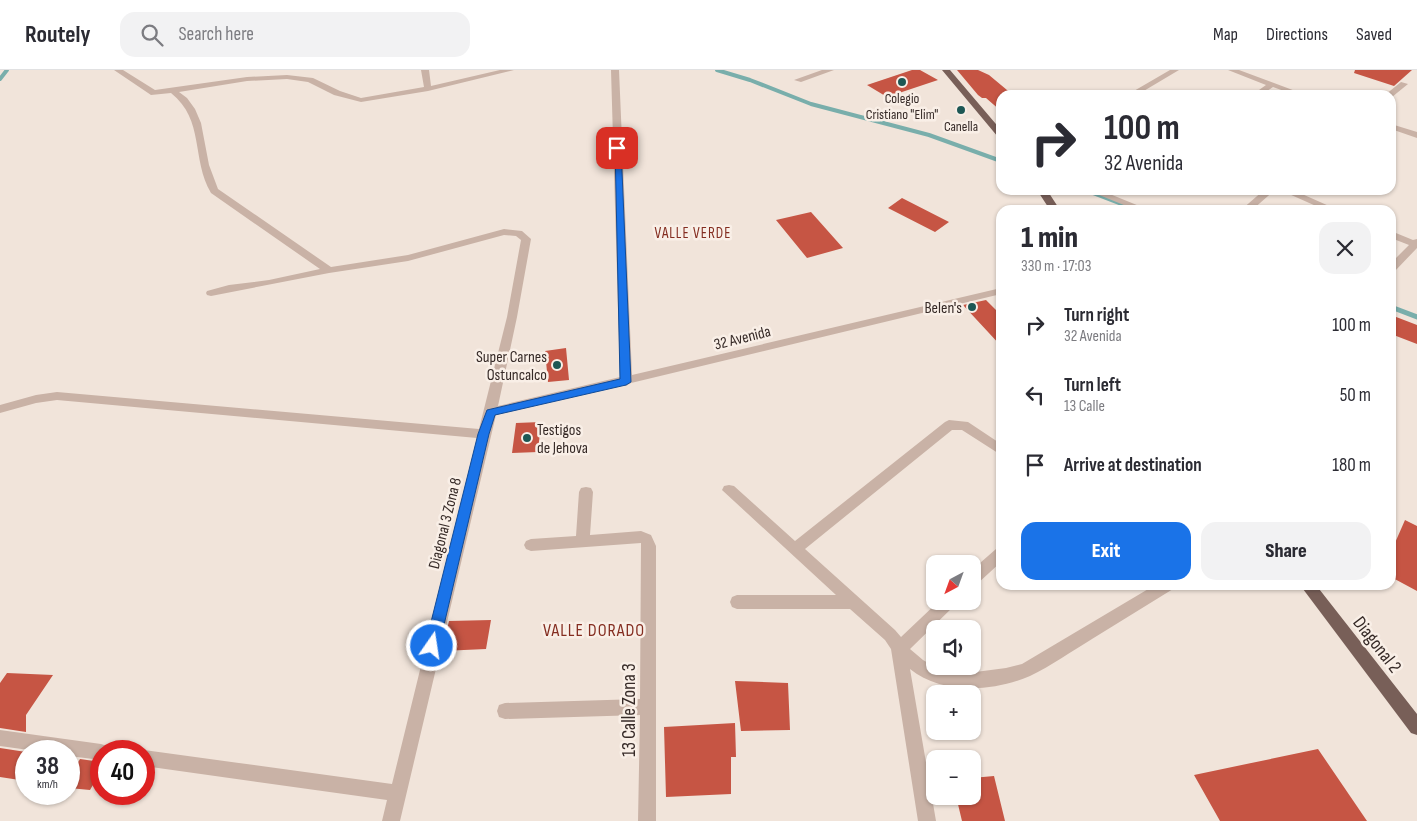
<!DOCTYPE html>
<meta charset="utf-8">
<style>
body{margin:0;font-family:"Sofia Sans Condensed",sans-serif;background:#f2f2f3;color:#2b2b33;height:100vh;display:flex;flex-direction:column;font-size:19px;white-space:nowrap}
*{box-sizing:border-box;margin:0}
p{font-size:16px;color:#7c7c81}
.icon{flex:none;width:28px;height:28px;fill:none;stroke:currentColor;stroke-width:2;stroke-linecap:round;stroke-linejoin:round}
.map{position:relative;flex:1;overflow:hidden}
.drawer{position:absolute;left:996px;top:135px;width:400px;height:385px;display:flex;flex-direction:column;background:#fff;border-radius:15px;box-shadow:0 1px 4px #0004}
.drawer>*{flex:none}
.banner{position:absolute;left:996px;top:20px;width:400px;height:105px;border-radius:15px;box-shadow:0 1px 4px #0004;background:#fff;color:#2b2b33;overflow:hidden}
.needle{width:32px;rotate:221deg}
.controls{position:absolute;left:926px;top:485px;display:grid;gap:10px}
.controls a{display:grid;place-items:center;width:55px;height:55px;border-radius:10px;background:#fff;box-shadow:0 1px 4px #0004;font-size:25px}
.speed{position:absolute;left:15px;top:670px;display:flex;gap:10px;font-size:25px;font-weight:700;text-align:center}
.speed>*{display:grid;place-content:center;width:65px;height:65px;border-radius:50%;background:#fff;box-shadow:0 1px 4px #0004;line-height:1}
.speed small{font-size:12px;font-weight:400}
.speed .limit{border:8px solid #d22;background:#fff;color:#111}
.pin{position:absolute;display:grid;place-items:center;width:42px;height:42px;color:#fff;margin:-21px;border-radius:10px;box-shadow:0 2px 8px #0006}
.me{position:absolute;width:55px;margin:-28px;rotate:13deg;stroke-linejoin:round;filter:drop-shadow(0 0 4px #0008)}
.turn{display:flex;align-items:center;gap:18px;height:105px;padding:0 25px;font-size:22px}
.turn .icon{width:65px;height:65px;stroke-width:2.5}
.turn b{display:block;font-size:35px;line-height:42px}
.round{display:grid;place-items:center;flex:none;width:52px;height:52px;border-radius:15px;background:#f2f2f3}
.head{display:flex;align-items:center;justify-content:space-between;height:85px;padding:0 25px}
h1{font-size:30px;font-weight:800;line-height:38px}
.cta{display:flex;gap:10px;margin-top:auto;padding:10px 25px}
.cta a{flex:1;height:58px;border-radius:15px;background:#1a73e8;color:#fff;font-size:20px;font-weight:800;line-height:58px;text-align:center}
.cta a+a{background:#f2f2f3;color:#2b2b33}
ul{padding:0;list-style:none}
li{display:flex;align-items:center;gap:15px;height:70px;padding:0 25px}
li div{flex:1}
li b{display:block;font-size:19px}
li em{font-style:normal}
header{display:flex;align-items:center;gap:30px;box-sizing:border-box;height:70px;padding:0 25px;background:#fff;border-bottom:1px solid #e1e1e2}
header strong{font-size:24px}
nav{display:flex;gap:28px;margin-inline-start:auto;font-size:18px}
.search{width:350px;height:45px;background:#f2f2f3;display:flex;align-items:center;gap:12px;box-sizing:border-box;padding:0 18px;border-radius:15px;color:#7c7c81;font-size:19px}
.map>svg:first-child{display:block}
</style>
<header>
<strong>Routely</strong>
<div class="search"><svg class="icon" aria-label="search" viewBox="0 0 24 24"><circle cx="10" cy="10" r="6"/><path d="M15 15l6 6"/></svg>Search here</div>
<nav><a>Map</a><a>Directions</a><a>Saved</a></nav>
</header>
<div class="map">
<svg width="1417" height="751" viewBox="0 0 1417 751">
<rect width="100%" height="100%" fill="#f1e4da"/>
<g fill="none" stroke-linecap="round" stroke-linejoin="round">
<!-- stream-far1 -->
<path stroke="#79aeab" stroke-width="4" d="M717 0 750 10 811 34 929 65 1001 91
M0 9 7 0
M1085 120 1137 140"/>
<!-- stream -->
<path stroke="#79aeab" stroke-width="5" d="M1391 237 1417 247"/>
</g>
<!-- building -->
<path fill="#c65544" d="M912 0H920L938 10 887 27 867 15Z
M957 0H978L989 5 1013 25H1001V41L986 28H982L978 25Z
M1355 0H1412L1394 16 1354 3Z
M902 128 949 152 935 162 888 138Z
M811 142 843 178 807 188 776 150Z
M986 230 1001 245V276L963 235Z
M1391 245 1417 255V274L1391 264Z
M566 278 569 310 548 312 545 281Z
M541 352 538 382 512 383 516 353Z
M1405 450 1417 456V521L1391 507V482Z
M491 550 486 579 442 581 449 551Z
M7 603 53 605 26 645V662L0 658V613Z
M735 611 788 613 790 660 741 661Z
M735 653 736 687H731V724L666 727 664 657Z
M0 678 26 682V711L0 707Z
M1318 679 1367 751H1220L1194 705Z
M80 689 101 692V701L90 720 69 718V708Z
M994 706 1005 751H962L956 726H972V708Z"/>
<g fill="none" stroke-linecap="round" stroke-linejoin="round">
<!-- minor -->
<path fill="#c9b2a6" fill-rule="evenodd" d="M114 0H123L155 20 247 7 287 5 313 8 340 21 361 28 424 17 421 0H429L431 16 500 0H514L428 21 361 32 334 25 308 12 287 9 247 11 179 22 187 28 195 39 201 53 209 95 218 119 331 197 408 185 504 159 522 161 531 169 517 247 498 336 620 307 611 0H619L632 305 1001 218V224L631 313 626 316 622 315 496 345 400 751H382L387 730 144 696V681H140L144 680 392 714 477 368 57 330 36 333 0 343V335L36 325 57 322 479 359 507 247 521 170 516 166 504 165 408 191 329 203 211 226 207 225 206 223 207 221 229 215 269 210 320 199 211 123C191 89 205 50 171 23L151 25Z
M822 0H834L801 12 794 10Z
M1170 0H1179L1137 25H1127Z
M1228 0H1239L1306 25H1295L1273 17 1261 25H1252L1266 15Z
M1401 12 1408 14 1392 27 1385 25Z
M1391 54 1417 62V68L1391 59Z
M1087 120H1100L1149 140H1136Z
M1264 120H1275L1252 140H1241Z
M1280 120H1293L1338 140H1325Z
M1391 161 1413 170 1417 169V178L1395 201 1391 202V193L1409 175 1391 168Z
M949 350 968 352 1001 374V385L962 360H952L805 479 895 560 901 567 939 531H956L954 536 910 579 923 590 937 598 950 602 968 603 1006 598 1022 594 1155 515H1175L1173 519C1146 536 1119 552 1092 569 1072 581 1051 596 1030 606 993 622 942 625 910 599L936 751H918L891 579 885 570 850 539H737L732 537 730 532 732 527 737 525H836L722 420 724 416 729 415 734 416 795 471 945 352Z
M586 417 591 418 593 422 590 465 641 461 651 465 656 476V751H638L640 645 505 649 499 647 497 641 499 635 505 633 640 629 641 473 531 481 526 479 524 475 526 471 531 469 576 466 579 422 581 418Z
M1001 477V492L977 514 972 516V500L996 479Z
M0 660 101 674 107 676 109 681H101V690L69 686V681H36L0 676Z"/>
<!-- major -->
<path fill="#785f58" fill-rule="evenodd" d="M942 0H950L1001 60V67H998Z
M1037 120H1047L1060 140H1050Z
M1300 515H1316L1417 644V665L1411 663Z"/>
</g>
<!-- route -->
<path fill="#1a73e8" stroke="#114b97" d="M615 76 621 78 631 312 626 315 495 345 489 364 439 576 437 580 432 582 427 580 425 576 478 364 487 340 620 309Z"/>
<!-- markers -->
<g fill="#1d5754" stroke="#f9efe7" stroke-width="2">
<circle cx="902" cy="12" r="5"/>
<circle cx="961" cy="40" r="5"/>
<circle cx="972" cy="237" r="5"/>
<circle cx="557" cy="295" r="5"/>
<circle cx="527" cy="368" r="5"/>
</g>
<g text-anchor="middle" stroke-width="5" stroke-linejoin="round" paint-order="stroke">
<!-- far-poi labels -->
<g font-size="14" fill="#362a27" stroke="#f9efe7">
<text x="902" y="33">Colegio<tspan x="902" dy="16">Cristiano "Elim"</tspan></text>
<text x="961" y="61">Canella</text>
</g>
<!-- far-neighbourhood labels -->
<g font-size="15" letter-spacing="1" fill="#842d20" stroke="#f9efe7">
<text x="693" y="168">VALLE VERDE</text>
</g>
<!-- poi labels -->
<g font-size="16" fill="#362a27" stroke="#f9efe7" text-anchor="end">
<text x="962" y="243">Belen's</text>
<text x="547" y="292">Super Carnes<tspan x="547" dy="18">Ostuncalco</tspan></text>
<text x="537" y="365" text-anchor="start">Testigos<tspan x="537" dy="18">de Jehova</tspan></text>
</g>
<!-- street labels -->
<g font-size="16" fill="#362a27" stroke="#f9efe7">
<text transform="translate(742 267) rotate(-14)" y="6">32 Avenida</text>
<text transform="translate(444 453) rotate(-76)" y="6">Diagonal 3 Zona 8</text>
</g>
<!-- neighbourhood labels -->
<g font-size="18" letter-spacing="1" fill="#842d20" stroke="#f9efe7">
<text x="594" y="566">VALLE DORADO</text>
</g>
<!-- near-street labels -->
<g font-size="19" fill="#362a27" stroke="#f9efe7">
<text transform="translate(1378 574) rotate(52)" y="7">Diagonal 2</text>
<text transform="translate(628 640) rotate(-90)" y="7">13 Calle Zona 3</text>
</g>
</g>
</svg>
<div class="controls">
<a><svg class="needle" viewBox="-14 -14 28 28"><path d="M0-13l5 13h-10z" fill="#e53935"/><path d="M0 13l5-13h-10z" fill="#7c7c81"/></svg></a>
<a><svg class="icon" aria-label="sound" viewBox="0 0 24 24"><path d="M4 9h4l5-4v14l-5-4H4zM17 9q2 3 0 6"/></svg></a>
<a>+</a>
<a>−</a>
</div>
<div class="speed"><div>38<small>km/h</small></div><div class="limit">40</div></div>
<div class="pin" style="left:617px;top:78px;background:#d93025"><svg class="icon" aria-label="arrive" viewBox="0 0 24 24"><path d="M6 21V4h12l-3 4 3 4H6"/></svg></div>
<svg class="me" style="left:432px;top:576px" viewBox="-20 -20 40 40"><circle r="17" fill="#1a73e8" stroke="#fff" stroke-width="3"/><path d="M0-11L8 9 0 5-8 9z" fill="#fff"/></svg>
<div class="banner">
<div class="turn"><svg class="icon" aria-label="right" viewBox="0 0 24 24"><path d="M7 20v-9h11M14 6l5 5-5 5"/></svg><div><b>100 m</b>32 Avenida</div></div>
</div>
<section class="drawer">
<div class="head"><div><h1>1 min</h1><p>330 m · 17:03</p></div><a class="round"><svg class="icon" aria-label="close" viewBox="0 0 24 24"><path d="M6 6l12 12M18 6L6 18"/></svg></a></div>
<ul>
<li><svg class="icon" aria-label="right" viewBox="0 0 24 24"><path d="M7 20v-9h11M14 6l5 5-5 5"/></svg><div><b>Turn right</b><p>32 Avenida</p></div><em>100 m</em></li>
<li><svg class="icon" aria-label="left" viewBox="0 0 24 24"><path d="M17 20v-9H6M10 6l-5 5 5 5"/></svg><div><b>Turn left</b><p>13 Calle</p></div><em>50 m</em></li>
<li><svg class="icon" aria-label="arrive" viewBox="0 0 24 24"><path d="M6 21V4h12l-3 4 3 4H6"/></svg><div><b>Arrive at destination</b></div><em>180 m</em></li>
</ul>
<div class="cta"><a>Exit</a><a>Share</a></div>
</section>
</div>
